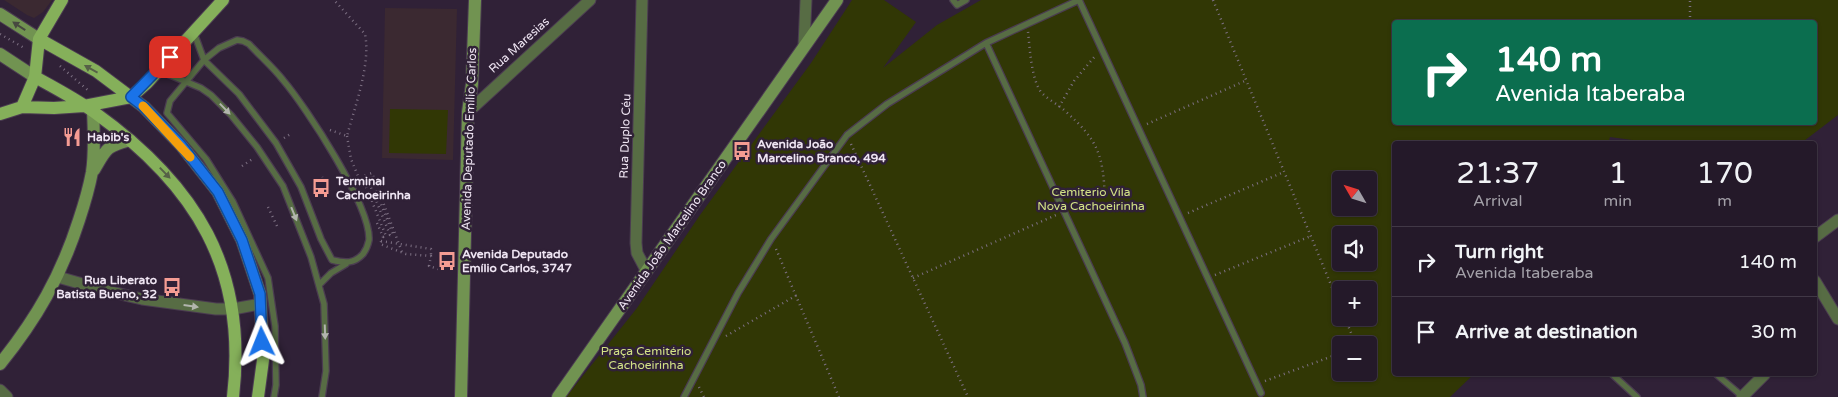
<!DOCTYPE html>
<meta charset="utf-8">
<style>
body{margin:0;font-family:"Varela Round",sans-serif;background:#2c2231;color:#f1f3f6;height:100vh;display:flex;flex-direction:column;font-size:19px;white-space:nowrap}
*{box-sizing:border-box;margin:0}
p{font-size:16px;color:#a3a0a8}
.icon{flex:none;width:28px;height:28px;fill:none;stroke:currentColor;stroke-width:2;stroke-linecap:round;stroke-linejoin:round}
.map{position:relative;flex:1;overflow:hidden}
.panel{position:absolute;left:1392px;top:141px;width:425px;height:235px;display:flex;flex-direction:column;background:#241929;border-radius:5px;box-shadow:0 1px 4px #0004,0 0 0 1px #413846}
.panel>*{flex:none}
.hud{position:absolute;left:1392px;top:20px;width:425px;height:105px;border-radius:5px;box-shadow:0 1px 4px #0004,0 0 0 1px #413846;background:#0b6e4f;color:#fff;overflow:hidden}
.needle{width:32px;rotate:309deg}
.fabs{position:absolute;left:1332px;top:171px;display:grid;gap:10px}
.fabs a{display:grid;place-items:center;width:45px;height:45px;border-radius:5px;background:#241929;box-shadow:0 1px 4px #0004,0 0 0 1px #413846;font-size:25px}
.pin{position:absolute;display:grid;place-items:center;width:42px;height:42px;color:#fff;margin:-21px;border-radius:10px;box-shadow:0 2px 8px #0006}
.me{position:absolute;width:55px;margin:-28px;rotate:358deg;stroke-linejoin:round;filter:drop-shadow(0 0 4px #0008)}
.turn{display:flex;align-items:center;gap:18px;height:105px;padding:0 20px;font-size:22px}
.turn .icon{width:65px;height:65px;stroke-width:2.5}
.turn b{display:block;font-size:35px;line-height:42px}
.eta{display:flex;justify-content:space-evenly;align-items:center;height:85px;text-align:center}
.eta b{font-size:30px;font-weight:600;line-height:35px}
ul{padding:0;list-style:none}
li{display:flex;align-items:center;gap:15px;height:70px;padding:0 20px;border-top:1px solid #413846}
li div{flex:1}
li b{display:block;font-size:19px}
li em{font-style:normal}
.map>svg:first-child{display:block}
</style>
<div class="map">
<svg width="1838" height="397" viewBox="0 0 1838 397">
<rect width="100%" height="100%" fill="#302137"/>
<!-- education -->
<path fill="#3b2931" d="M4 0H52L43 12 34 18 27 15Z
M385 8 457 9 453 160 382 158Z"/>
<!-- green -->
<path fill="#313705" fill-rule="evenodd" d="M852 0H884L916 22 883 68 937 25 981 0H1838V115L1800 144H1662L1610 137 1608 144H1395V374H1474L1450 397H566L637 308 700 215 811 63ZM1395 22H1815V122H1395ZM1341 180H1369V208H1341ZM1341 235H1369V262H1341ZM1341 290H1369V318H1341ZM1341 345H1369V372H1341Z
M390 109 448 110 446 154 389 153Z"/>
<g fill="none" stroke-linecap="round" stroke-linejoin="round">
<!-- lane casing -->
<g stroke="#4b3c51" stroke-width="8">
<path id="lane" d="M953 0 957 5 966 0
M1079 0 1261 393
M194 33 204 60 170 101 167 113 206 159 233 202 268 278 275 326 276 385 274 397
M237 40 243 41 249 44C260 56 273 67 283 80 306 107 371 206 369 240 368 245 366 250 363 254 354 264 345 263 332 260L321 239 301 187 276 143 239 94 204 60 219 48Z
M986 43 1125 343 1141 385 1143 397
M158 70 201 88 211 95 231 115 257 147 283 186 311 257 324 304 326 371 322 397
M320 284 331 273 346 264
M1612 374 1637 397
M1716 374 1742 396
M684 397 738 293 771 239 847 135 887 104 986 43 1079 0"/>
</g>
<!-- street casing -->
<g stroke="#4b3c51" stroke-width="13">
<path id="street" d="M642 0 636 243 637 253 646 270
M804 46 806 0
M468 112 590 0
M1815 237 1838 220
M58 277 107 291 142 299 216 309H233L260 304
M1815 281 1838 319
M0 390 7 397
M1742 397 1765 374"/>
</g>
<!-- secondary casing -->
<g stroke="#4b3c51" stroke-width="14">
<path id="secondary" d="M0 14 39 39
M0 54 35 77
M94 170C107 148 105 147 130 140
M0 364C37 318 61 276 79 220 84 205 89 188 92 172 95 152 94 131 93 111
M461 397 468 112 472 84 475 0
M558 397 837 0"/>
</g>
<!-- primary casing -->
<g stroke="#4b3c51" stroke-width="14">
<path id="primary" d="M39 39 96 71 144 107 181 145 218 192 242 240 260 294 263 360 258 397
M35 77C55 88 76 99 94 112 196 185 248 269 233 397
M22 107 35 77 39 39 62 0
M0 114 22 107 54 108 84 106 131 97 147 83 223 0"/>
</g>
<!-- path -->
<path stroke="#7d7083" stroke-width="2.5" stroke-dasharray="1 4" stroke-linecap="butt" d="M1213 0 1341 309
M1690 22V0
M1028 32C1030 49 1031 78 1041 92 1048 100 1058 104 1065 111 1099 141 1103 155 1105 199
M0 34 26 49
M186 64 191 58
M60 66 90 92
M1059 107 1074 81 1096 55
M1147 124 1247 80
M330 130 347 136C355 106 371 64 365 34L334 0
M347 136 351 159 358 176
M284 138 292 133
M851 144 968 397
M242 166 254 158
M322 177 330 193 326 194
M268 207 277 226 274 227
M1188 213 1284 172
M377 223 383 237 380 244 406 254 431 256 429 266 438 269
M381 241 431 249V256
M776 249 839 397
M1215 275 1311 236
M913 278 1056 215
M1345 318 1356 345
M726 336 797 295
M1265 381 1341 353
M699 387 704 397"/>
<!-- lane -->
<use href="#lane" stroke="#576c44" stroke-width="5.5"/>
<!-- street -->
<use href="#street" stroke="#576c44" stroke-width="11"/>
<!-- secondary -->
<use href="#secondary" stroke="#719351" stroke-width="12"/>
<!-- primary -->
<use href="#primary" stroke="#85b05a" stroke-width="12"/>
<!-- path-bridge -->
<path stroke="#7d7083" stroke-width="2.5" stroke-dasharray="1 4" stroke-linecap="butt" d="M383 237 386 236 362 177 366 175 390 235 393 234 369 174 372 173 402 252"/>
</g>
<!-- one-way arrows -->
<defs><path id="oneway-solid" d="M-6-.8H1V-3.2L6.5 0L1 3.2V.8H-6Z" transform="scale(1.25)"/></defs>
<use fill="#474940" href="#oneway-solid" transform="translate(19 26) rotate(-147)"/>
<g fill="#566147">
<use href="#oneway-solid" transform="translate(91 69) rotate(-151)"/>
<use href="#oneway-solid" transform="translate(165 173) rotate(46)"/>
</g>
<g fill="#b2b5ad">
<use href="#oneway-solid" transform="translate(225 109) rotate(46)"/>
<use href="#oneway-solid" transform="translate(294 214) rotate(68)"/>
<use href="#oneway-solid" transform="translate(191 306) rotate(8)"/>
<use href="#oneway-solid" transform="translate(325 332) rotate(88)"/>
</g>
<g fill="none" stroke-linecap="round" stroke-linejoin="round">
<!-- route casing -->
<g stroke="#114b97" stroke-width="12">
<path id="route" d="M170 57 131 97 144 107 181 145 218 192 242 240 260 294 262 342"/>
</g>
<!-- route -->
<use href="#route" stroke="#1a73e8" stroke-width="9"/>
<!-- slow -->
<path stroke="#f59e0b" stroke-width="9" d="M143 106 190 157"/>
</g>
<!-- icons -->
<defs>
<g id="restaurant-bare" transform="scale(1.5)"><path d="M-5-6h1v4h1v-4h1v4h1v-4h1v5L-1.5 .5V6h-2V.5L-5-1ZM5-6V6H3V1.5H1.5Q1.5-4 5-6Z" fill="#f59c93" stroke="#302137" stroke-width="2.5" paint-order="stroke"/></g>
<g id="bus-bare" transform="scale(1.5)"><path d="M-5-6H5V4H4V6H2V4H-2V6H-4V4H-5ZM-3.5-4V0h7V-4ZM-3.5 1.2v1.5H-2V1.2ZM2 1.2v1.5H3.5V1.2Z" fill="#f59c93" stroke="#302137" stroke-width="2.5" paint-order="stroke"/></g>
</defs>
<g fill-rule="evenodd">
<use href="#restaurant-bare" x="72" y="137"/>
<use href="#bus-bare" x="742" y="151"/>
<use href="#bus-bare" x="321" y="188"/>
<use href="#bus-bare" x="447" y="261"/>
<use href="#bus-bare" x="172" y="287"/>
</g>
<g text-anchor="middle" stroke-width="5" stroke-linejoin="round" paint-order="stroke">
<!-- street labels -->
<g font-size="12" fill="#efe5f3" stroke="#302137">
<text transform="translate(519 45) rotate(-42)" y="4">Rua Maresias</text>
<text transform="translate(625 136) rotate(-88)" y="4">Rua Duplo Céu</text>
<text transform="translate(469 139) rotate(-88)" y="4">Avenida Deputado Emílio Carlos</text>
<text transform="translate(672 235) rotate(-55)" y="4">Avenida João Marcelino Branco</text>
</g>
<!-- poi labels -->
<g font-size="12" font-weight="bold" fill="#efe5f3" stroke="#302137" text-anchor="start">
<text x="87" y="141">Habib's</text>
<text x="757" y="148">Avenida João<tspan x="757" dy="14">Marcelino Branco, 494</tspan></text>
<text x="336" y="185">Terminal<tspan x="336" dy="14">Cachoeirinha</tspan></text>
<text x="462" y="258">Avenida Deputado<tspan x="462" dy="14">Emílio Carlos, 3747</tspan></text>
<text x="157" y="284" text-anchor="end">Rua Liberato<tspan x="157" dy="14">Batista Bueno, 32</tspan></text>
</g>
<!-- park labels -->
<g font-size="12" fill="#d3e286" stroke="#302137">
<text x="1091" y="196">Cemiterio Vila<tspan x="1091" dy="14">Nova Cachoeirinha</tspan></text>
<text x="646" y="355">Praça Cemitério<tspan x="646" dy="14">Cachoeirinha</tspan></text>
</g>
</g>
</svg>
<div class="fabs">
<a><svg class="needle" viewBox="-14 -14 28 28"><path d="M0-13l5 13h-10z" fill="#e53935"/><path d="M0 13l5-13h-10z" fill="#a3a0a8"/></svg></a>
<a><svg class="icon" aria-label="sound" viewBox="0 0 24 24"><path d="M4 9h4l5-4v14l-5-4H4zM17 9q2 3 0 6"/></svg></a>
<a>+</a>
<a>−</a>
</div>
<div class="pin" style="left:170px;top:57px;background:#d93025"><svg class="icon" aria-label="arrive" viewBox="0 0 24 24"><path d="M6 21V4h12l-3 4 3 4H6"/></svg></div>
<svg class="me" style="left:262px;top:342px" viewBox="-20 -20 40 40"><path d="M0-17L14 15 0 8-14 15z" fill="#1a73e8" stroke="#fff" stroke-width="4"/></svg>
<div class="hud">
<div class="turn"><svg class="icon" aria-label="right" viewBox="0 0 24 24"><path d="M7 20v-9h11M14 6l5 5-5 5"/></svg><div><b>140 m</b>Avenida Itaberaba</div></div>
</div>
<section class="panel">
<div class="eta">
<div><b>21:37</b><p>Arrival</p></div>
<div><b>1</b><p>min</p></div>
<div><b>170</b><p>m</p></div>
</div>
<ul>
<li><svg class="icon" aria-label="right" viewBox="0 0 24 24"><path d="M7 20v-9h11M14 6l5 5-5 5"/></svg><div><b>Turn right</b><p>Avenida Itaberaba</p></div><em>140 m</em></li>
<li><svg class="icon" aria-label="arrive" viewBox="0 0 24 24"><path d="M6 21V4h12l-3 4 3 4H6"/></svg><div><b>Arrive at destination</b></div><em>30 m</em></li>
</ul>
</section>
</div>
